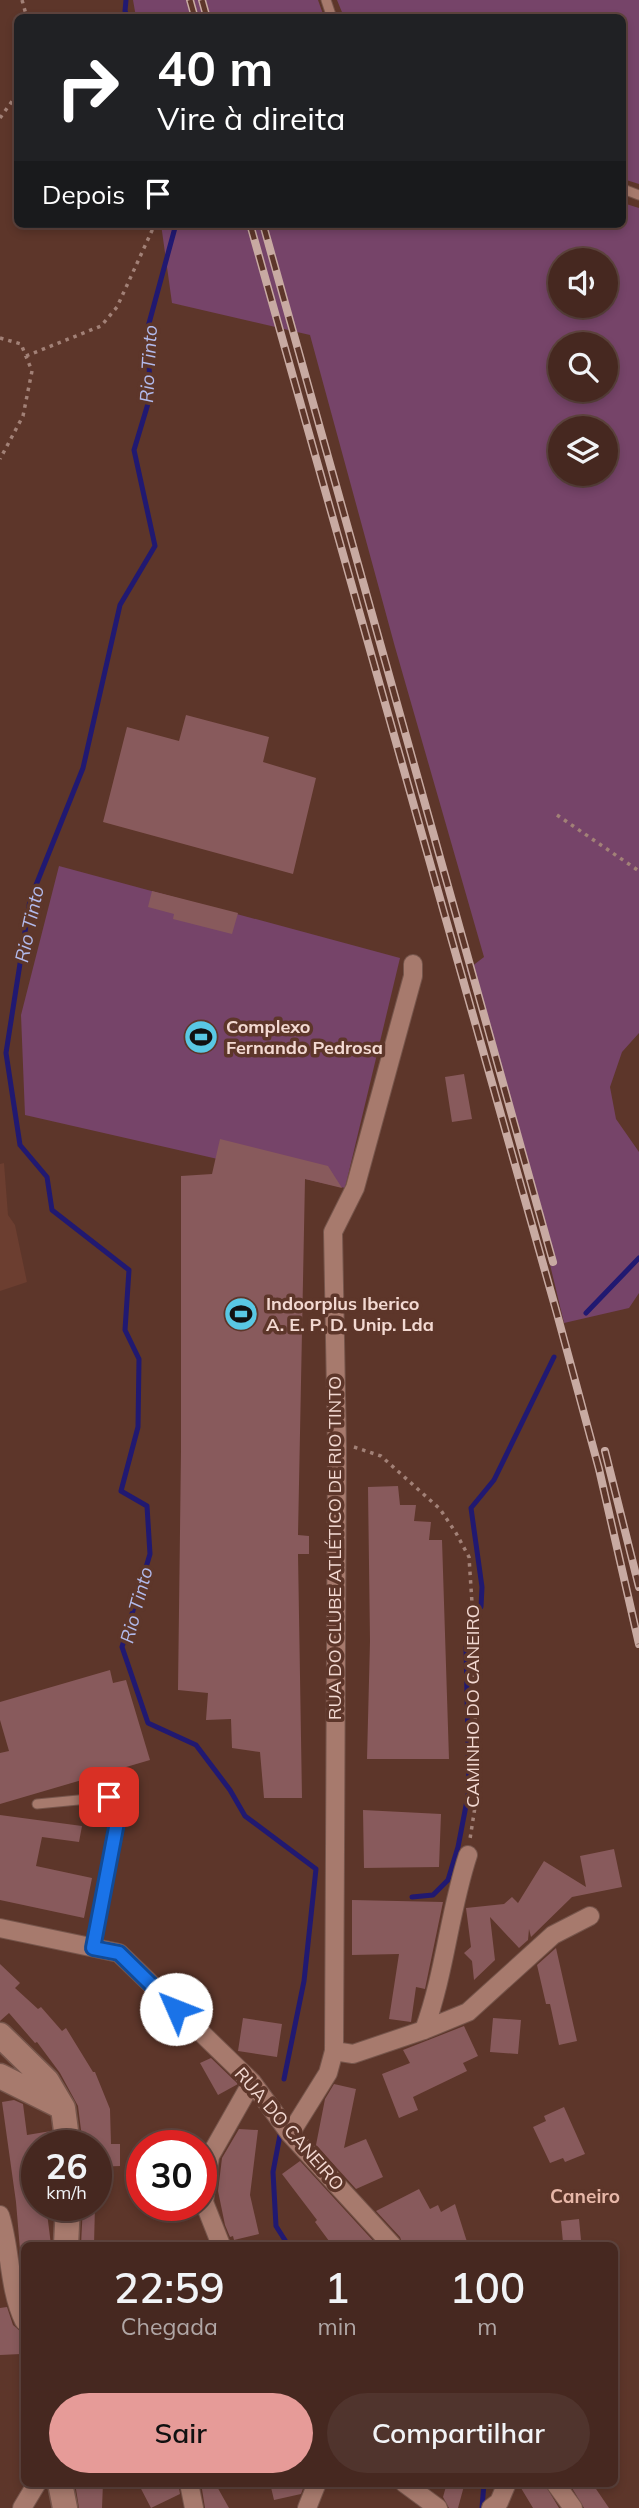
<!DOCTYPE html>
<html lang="pt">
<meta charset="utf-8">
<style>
body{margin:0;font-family:Mulish,sans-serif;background:#50342d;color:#f1f3f6;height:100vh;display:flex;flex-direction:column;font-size:26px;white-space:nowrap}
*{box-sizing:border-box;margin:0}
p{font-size:23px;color:#b0a6a5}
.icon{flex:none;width:38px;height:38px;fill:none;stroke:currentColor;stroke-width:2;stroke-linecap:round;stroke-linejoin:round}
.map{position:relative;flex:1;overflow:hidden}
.details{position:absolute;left:21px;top:2242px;width:597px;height:245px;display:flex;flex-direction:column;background:#462820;border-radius:10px;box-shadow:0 4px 10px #0003,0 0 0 2px #5e443e}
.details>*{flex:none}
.banner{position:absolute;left:14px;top:14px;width:612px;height:214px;border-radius:10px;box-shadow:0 4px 10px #0003,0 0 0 2px #5e443e;background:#202124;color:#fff;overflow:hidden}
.tools{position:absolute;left:548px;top:248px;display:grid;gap:14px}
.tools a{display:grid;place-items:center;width:70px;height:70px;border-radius:50%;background:#462820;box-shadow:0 4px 10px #0003,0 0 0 2px #5e443e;font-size:35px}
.speed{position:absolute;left:21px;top:2130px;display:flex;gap:14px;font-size:35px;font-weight:700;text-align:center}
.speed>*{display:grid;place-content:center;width:91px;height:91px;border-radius:50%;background:#462820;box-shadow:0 4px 10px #0003,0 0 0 2px #5e443e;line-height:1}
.speed small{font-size:18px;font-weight:400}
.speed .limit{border:10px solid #d22;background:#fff;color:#111}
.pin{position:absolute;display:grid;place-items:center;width:60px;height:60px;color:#fff;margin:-30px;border-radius:14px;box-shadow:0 4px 10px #0006}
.me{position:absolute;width:77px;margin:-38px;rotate:314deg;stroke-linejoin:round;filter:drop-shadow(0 0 5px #0008)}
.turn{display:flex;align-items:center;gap:24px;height:147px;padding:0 28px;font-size:32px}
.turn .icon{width:91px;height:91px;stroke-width:2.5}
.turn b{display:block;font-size:49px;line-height:60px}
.then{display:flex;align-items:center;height:66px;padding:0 28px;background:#0003;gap:14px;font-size:26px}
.eta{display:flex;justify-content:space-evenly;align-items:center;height:119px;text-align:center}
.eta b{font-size:42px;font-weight:600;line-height:49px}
.cta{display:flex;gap:14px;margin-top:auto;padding:14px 28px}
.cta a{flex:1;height:80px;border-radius:42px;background:#e69b98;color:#111;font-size:28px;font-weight:600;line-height:80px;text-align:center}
.cta a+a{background:#50342d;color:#f1f3f6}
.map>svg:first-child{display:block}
</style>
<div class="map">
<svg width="639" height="2508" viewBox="0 0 639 2508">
<rect width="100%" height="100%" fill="#5d362a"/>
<!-- built -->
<path fill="#6c3e30" d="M4 1163 8 1215 15 1225 27 1282 0 1291V1164Z"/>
<!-- green -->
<path fill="#764469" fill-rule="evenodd" d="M133 0H318L324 17H136Z
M337 0H639V184L623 179V18L344 17Z
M623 203 639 208V1033L622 1052 610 1087 616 1119 639 1152V1293L629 1308 564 1323 512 1106 509 1103 467 970 484 957 395 647 310 335 172 303 161 224H623ZM560 261H606V306H560ZM560 345H606V390H560ZM560 429H606V474H560Z
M59 866 400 958 345 1188 25 1115 21 1015Z"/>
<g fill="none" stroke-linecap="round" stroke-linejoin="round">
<!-- stream -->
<path stroke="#211971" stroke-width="5" d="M126 0 125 11 128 18
M176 224 148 327 150 397 134 450 155 546 120 605 83 768 30 900 6 1053 20 1145 47 1177 52 1210 129 1270 125 1330 139 1359 138 1427 121 1491 147 1506 150 1554 122 1647 148 1723 196 1745 230 1790 245 1816 316 1869 304 1981 284 2079
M586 1313 639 1258
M481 1607 482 1587 471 1508 494 1480 554 1357
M412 1897 433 1895 448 1880 458 1847 469 1790 466 1647
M280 2135 273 2172 276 2226 288 2245
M482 2508 484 2483"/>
</g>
<!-- building -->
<path fill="#885a5c" d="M186 715 269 737 263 762 316 778 293 874 103 822 127 727 179 741Z
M152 891 238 913 232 934 173 919 174 914 148 907Z
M464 1074 472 1119 452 1122 445 1077Z
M220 1139 328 1166 342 1188 305 1179 298 1535 309 1536V1554H298L302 1798H264L260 1752 232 1748 231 1719 206 1720 208 1693 178 1690 181 1451V1176L212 1174Z
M398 1486 400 1505H416L414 1521 431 1522 429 1540H442L449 1759H367L370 1641 368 1487Z
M110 1670 113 1683 126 1680 150 1760 0 1804V1753L9 1751 0 1720V1702Z
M363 1810 441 1814 439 1867 364 1868Z
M0 1815 82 1826 79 1842 42 1837 36 1866 92 1878 84 1918 0 1900Z
M614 1849 622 1887 572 1897 531 1937 529 1929 528 1940 519 1948 490 1917 495 1960 474 1980 472 1961 464 1953 471 1947 466 1908 504 1904 512 1897 518 1903 544 1861 586 1887 580 1856Z
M352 1900 443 1902 426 1984 425 1989 416 1987 411 2022 389 2019 399 1954 352 1955Z
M556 1948 577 2041 559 2045 550 2004H546L537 1965Z
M0 1964 20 1983 15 1988 38 2009 41 2007 62 2031 66 2028 93 2072H95L110 2109 111 2144H120V2166L96 2167V2146H83L78 2106 60 2073 37 2042 35 2043 9 2013 0 2021Z
M243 2018 282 2024 277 2057 238 2051Z
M493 2018 521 2020 518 2054 490 2052Z
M464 2026 478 2056 463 2063 467 2071 413 2097 418 2110 399 2118 382 2074 410 2063 403 2050Z
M211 2058 238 2084 218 2095 200 2063Z
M334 2084 356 2089 344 2148 366 2139 383 2177 356 2189 316 2145 325 2099Z
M14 2100 23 2104 27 2135 51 2131 53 2146H37V2160L33 2161 37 2205H46L51 2245H24V2262H21L16 2202 2 2102Z
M564 2107 585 2154 565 2162 563 2158 550 2163 533 2127 546 2121 544 2116Z
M239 2129 258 2130 250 2195 259 2234 234 2240 233 2236 230 2237 225 2225 218 2191 222 2158Z
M300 2161 377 2245H332L315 2222 317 2220 282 2174Z
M419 2189 430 2209 438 2205 441 2212 455 2204 468 2245H403L400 2237 376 2211Z
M83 2205H95L94 2245H81Z
M579 2219 581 2240 563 2242 561 2221Z
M7 2307 13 2325 20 2331 21 2354 0 2355V2308Z
M75 2483H103L102 2508H79Z
M138 2483H178L180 2494 151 2508Z
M201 2483H215L229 2508H205Z
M270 2483H305L301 2494 274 2500Z
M447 2483 464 2486 458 2508H449L443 2497Z
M518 2483H544L559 2508H533Z
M569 2483H592L609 2508H584Z"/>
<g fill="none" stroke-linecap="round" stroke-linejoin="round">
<!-- lane casing -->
<g stroke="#76554b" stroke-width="11">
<path id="lane" d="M326 0 332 18
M623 189 639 195
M37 1804 109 1797 117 1800 119 1812 93 1948"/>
</g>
<!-- street casing -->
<g stroke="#76554b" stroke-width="20">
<path id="street" d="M0 1928 119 1953 252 2082 290 2134 392 2245
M424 2030C445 1973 449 1913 468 1855
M334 2051 353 2054 424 2030 468 2012 553 1935 590 1916
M290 2134 328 2073 334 2051 337 1447 333 1232 355 1188 413 976V964
M0 2215C11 2249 8 2287 24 2321
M221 2245 204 2202 210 2156 252 2082
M189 2483 194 2508
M404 2483 438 2508
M555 2483 573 2508
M22 2508 37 2483
M307 2508 317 2483
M491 2508 499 2502 507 2483"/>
</g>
<!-- secondary casing -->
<g stroke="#76554b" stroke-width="27">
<path id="secondary" d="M0 2035 47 2081 63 2108 68 2146
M0 2076 62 2107
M66 2245 68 2205
M60 2483 65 2508"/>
</g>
<!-- path -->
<path stroke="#a28177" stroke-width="3.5" stroke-dasharray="3.5 5" stroke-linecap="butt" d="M22 0 27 18
M0 118 18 93
M0 338 21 344 32 371 23 416 0 459
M26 356 101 326 117 307 155 224
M557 815 639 871
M354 1447 381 1456 440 1509 456 1533 469 1557 473 1618 477 1794 470 1839"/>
<!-- lane -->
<use href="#lane" stroke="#a77a6d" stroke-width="9"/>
<!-- street -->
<use href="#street" stroke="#a77a6d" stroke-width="18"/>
<!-- secondary -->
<use href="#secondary" stroke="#a77a6d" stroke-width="24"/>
<!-- rail casing -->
<g stroke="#c8aaa2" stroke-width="8">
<path id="rail" d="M190 0 195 18
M202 0 207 18
M250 224 556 1310 599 1469 639 1644
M263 224 553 1262
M605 1451 639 1587"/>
</g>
<!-- rail -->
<use href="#rail" stroke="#5d362a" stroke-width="5" stroke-dasharray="16" stroke-linecap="butt"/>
</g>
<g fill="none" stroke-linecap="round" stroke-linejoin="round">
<!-- route casing -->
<g stroke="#114b97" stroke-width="18">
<path id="route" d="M109 1797 117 1800 119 1812 93 1948 119 1953 176 2009"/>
</g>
<!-- route -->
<use href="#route" stroke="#1a73e8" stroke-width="12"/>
</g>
<!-- icons -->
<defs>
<g id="stadium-disc" transform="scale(1.75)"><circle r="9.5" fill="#59c8e4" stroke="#5d362a"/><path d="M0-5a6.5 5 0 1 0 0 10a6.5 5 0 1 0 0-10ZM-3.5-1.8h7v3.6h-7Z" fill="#111"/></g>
</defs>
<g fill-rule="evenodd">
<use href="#stadium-disc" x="201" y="1037"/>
<use href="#stadium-disc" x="241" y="1314"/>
</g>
<g text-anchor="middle" stroke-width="7" stroke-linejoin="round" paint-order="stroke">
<!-- poi labels -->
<g font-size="18" font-weight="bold" fill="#f3d9d2" stroke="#5d362a" text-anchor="start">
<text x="226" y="1033">Complexo<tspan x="226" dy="21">Fernando Pedrosa</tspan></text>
<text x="266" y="1310">Indoorplus Iberico<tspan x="266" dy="21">A. E. P. D. Unip. Lda</tspan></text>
</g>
<!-- street labels -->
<g font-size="18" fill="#f3d9d2" stroke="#5d362a">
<text transform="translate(335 1548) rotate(-90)" y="6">RUA DO CLUBE ATLÉTICO DE RIO TINTO</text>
<text transform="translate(473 1706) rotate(-90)" y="6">CAMINHO DO CANEIRO</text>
<text transform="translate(289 2129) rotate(49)" y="6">RUA DO CANEIRO</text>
</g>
<!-- water labels -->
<g font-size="19" font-style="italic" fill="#b2baeb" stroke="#5d362a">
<text transform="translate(148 364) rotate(-87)" y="7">Rio Tinto</text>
<text transform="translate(29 924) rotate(-78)" y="7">Rio Tinto</text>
<text transform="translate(136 1605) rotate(-75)" y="7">Rio Tinto</text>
</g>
<!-- neighbourhood labels -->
<g font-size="19" font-weight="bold" fill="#e7b7a8" stroke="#5d362a">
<text x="585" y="2203">Caneiro</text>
</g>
</g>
</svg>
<div class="tools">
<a><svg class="icon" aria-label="sound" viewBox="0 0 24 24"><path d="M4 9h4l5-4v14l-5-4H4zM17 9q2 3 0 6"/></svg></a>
<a><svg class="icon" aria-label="search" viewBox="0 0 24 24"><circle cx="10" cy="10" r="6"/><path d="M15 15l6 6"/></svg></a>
<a><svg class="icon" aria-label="layers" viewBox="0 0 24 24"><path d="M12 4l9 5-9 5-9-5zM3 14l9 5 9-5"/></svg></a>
</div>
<div class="speed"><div>26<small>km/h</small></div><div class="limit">30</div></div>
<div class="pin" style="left:109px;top:1797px;background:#d93025"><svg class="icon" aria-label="arrive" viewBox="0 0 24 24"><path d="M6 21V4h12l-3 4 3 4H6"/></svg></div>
<svg class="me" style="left:176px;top:2009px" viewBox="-20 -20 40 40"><circle r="19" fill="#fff"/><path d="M0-13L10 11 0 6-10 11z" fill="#1a73e8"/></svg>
<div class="banner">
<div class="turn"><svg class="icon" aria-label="right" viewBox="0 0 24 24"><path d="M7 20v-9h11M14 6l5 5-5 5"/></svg><div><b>40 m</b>Vire à direita</div></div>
<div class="then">Depois<svg class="icon" aria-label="arrive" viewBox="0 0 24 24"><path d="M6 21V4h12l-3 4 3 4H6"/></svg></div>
</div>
<section class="details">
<div class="eta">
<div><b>22:59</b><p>Chegada</p></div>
<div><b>1</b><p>min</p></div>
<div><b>100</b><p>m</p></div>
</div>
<div class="cta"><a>Sair</a><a>Compartilhar</a></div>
</section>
</div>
